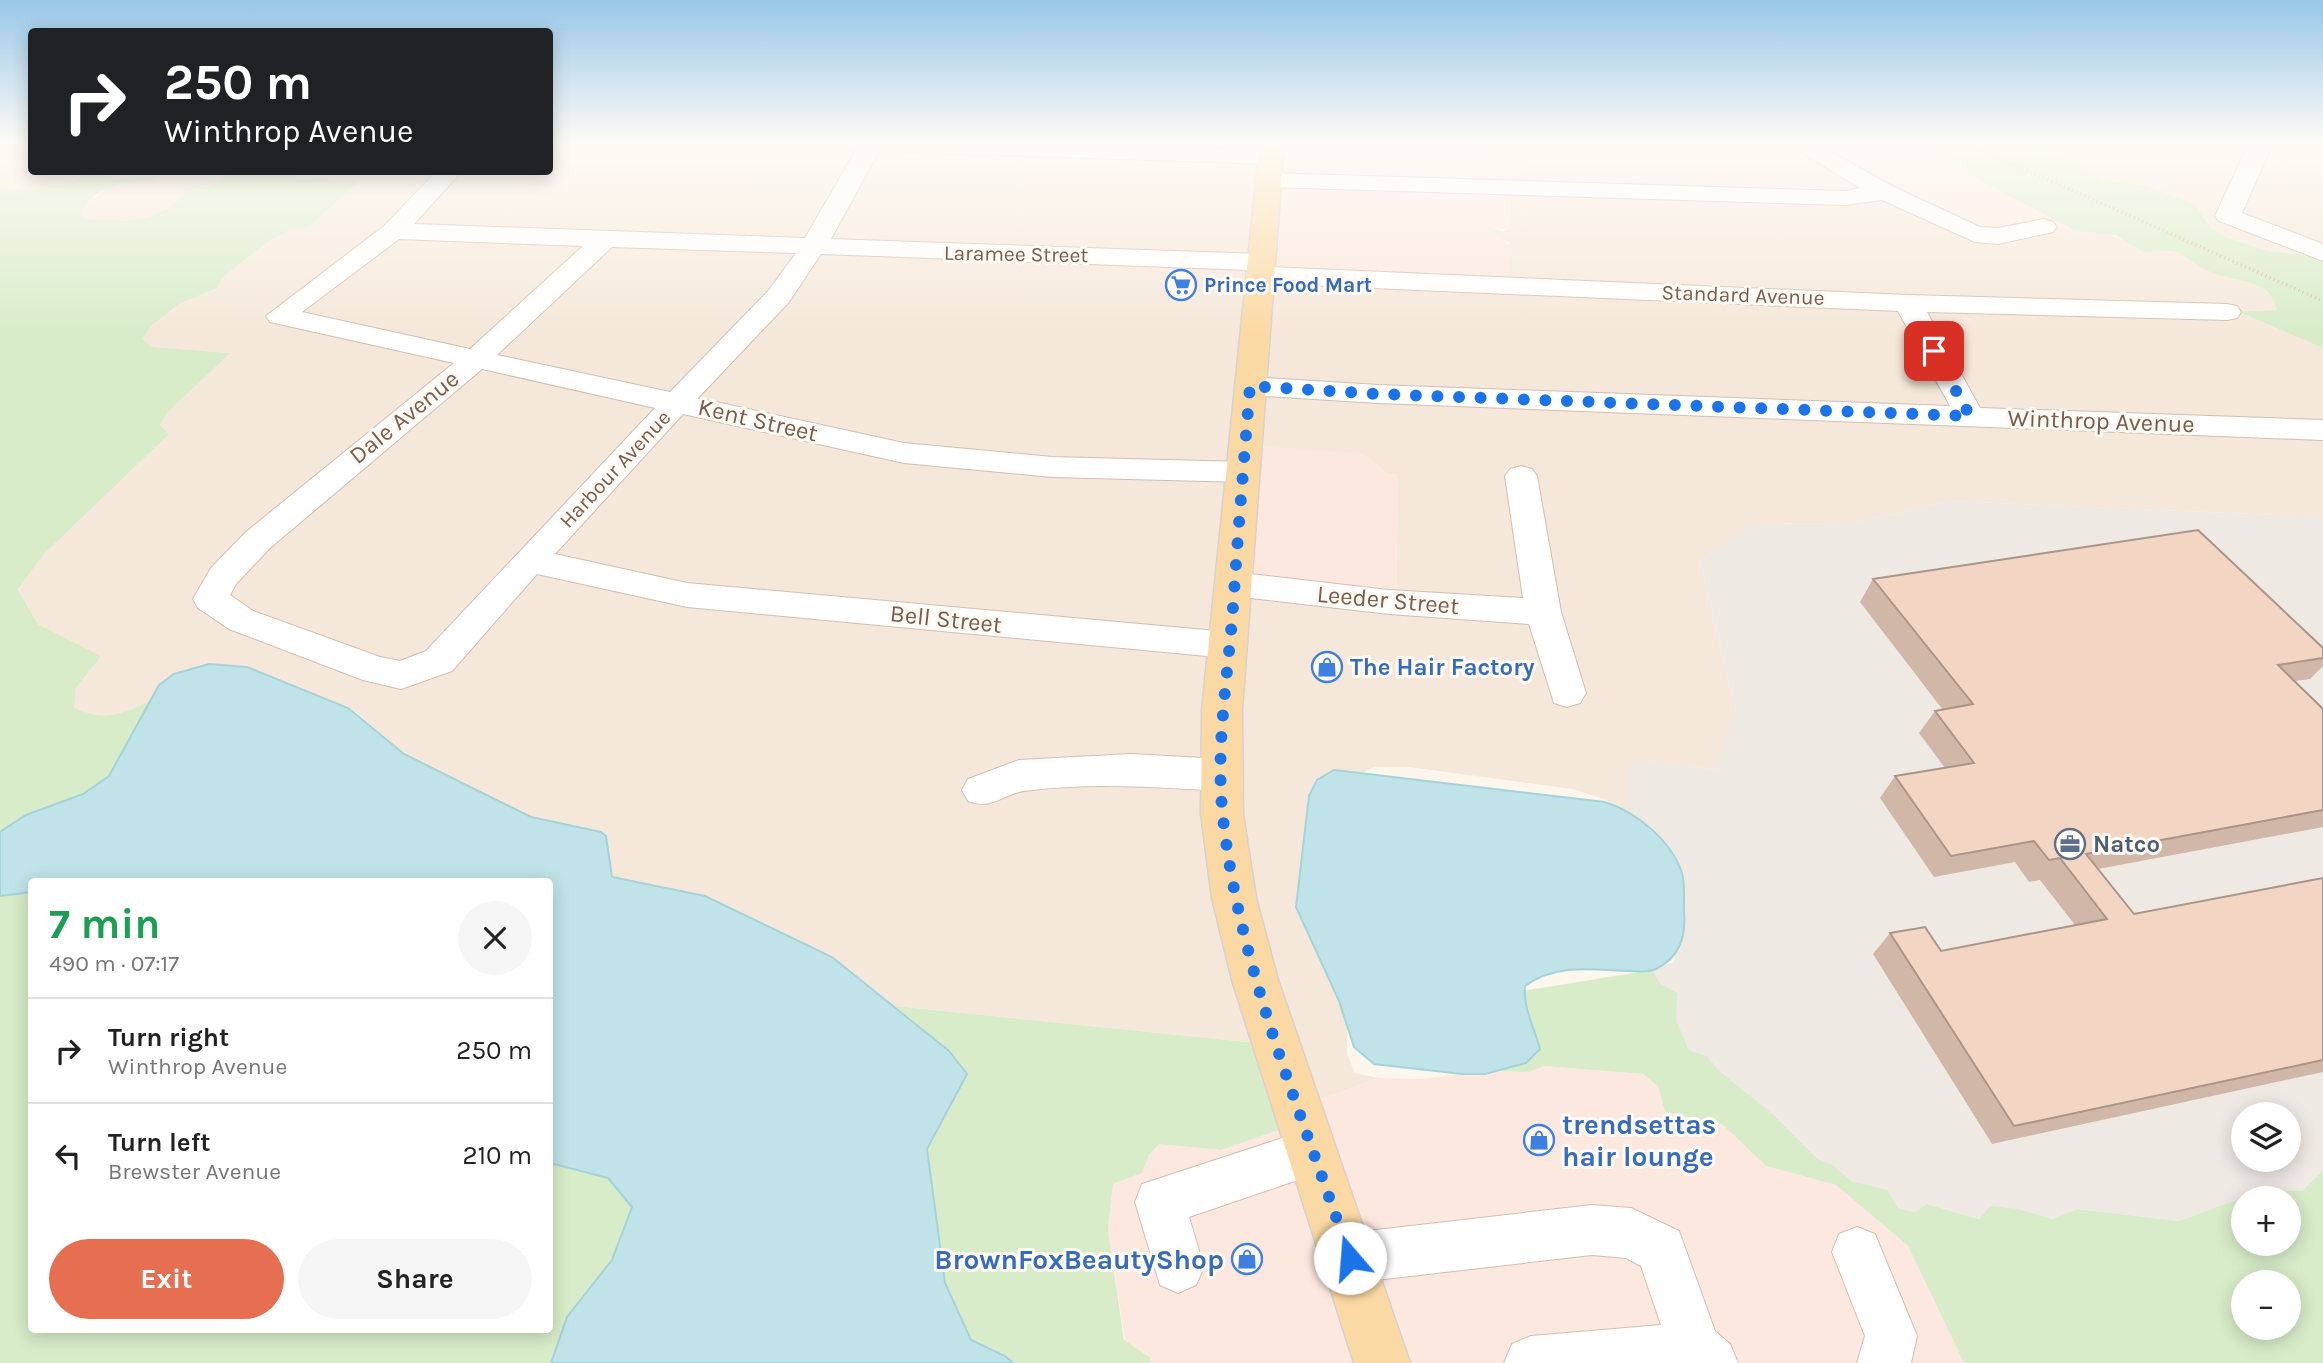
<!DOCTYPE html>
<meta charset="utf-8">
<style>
body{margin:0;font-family:Karla,sans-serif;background:#f6f6f6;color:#222;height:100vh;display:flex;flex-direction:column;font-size:26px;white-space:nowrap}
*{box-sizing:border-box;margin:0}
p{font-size:23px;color:#767676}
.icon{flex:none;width:38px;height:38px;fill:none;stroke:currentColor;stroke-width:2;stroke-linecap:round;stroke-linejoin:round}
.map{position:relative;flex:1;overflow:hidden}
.panel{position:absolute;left:28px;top:878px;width:525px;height:455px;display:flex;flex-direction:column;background:#fff;border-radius:7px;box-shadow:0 4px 18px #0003}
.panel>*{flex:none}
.guide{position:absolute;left:28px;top:28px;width:525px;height:147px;border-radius:7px;box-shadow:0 4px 18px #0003;background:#202124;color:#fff;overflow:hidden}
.controls{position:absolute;left:2231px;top:1102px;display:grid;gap:14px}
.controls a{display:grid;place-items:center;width:70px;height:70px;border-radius:50%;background:#fff;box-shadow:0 4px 18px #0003;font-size:35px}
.pin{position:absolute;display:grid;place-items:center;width:60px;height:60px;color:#fff;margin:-30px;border-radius:14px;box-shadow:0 4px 10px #0006}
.me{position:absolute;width:77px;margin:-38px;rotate:342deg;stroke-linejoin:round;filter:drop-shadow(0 0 5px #0008)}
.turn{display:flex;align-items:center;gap:24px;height:147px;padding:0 21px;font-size:32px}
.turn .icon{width:91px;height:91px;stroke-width:2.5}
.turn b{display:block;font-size:49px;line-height:60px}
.round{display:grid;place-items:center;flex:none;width:74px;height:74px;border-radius:37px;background:#f6f6f6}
.overview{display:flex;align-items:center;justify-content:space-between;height:119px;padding:0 21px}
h1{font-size:42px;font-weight:700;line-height:52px;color:#1e9e55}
.action{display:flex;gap:14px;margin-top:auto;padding:14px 21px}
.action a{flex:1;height:80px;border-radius:42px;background:#e76f51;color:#fff;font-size:28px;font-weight:700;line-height:80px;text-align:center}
.action a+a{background:#f6f6f6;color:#222}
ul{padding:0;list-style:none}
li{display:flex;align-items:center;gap:21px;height:105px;padding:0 21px;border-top:2px solid #e0e0e0}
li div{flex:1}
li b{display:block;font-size:26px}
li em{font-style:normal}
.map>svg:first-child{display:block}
</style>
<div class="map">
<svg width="2323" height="1363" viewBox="0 0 2323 1363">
<rect width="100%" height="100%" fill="#fdf6ec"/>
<!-- residential -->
<path fill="#f5e8da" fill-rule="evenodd" d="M0 143H31L32 172H550V143H1273L1508 284 1509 242 1496 238 1485 226 1503 231 1511 229 1482 160 1479 143H1796L2044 228 2101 231 2134 244 2146 253 2160 250 2187 254 2212 272 2242 278 2260 286 2274 298 2278 310 2242 313 2323 348V517L1949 501 1855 523 1748 524 1700 562 1736 710 1717 770 1638 759 1628 813 1604 799 1572 789 1409 767H1374L1349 779 1347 1054 1355 1073 1379 1078 1302 1106 1276 1045 895 1006 832 957 706 896 611 877 606 836 601 832 531 817 404 754 348 708 159 685 150 701 113 717 97 718 73 708 76 688 100 656 38 624 18 588 44 554 168 434 160 425 168 412 229 353 152 347 143 339 150 327 179 304 216 288 222 278 269 241 290 230 309 227 358 181 300 178 288 173 235 172 212 186 187 189 179 201 151 218 115 222 82 218 80 213 83 205 112 186 127 181 156 180V178L125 179 89 174 63 186 29 191 0 187ZM1363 454 1388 474 1398 475 1396 603Z
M2055 143H2323V257L2268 251 2227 239 2212 229 2194 204 2133 184 2100 181 2083 167 2067 161 2060 155Z"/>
<!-- commercial -->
<path fill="#fde8e0" d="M1273 143H1479L1482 160 1521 168 1523 187 1498 188 1507 206 1511 230 1486 227 1513 248 1509 257 1508 285 1265 276Z
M1796 143H1913L1933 154 1955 161 1966 168 1970 176 2074 230 2044 228 2001 237Z
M1250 445 1363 454 1388 474 1398 475 1396 603 1275 591 1236 567Z
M1544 1066 1643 1074 1658 1086 1665 1112 1722 1124 1766 1166 1836 1185 1908 1246 1964 1363H1151L1150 1356 1125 1341 1108 1230 1113 1184 1142 1173 1149 1155 1159 1144 1221 1150 1302 1106 1379 1078 1421 1079 1487 1071 1530 1072Z"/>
<!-- industrial -->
<path fill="#efe9e4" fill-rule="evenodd" d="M1949 501 2323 517V1170L2302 1191H2261L2179 1221 2077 1209 2052 1219 2019 1209 1980 1219 1927 1204 1916 1212 1898 1208 1886 1190 1852 1181 1832 1166 1818 1159 1773 1114 1718 1071 1707 1056 1689 1050 1676 1020 1678 993 1660 983 1652 970 1674 962 1676 946 1628 813 1629 768 1639 759 1716 770 1736 710 1700 562 1748 524 1855 523ZM2244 1115H2289V1160H2244Z"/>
<!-- green -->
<path fill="#d8ecc9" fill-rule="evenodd" d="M1913 143H2055L2067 161 2083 167 2100 181 2143 185 2194 204 2212 229 2227 238 2268 251 2323 257V348L2239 312 2277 310C2270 277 2236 283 2211 272 2183 260 2184 245 2146 253L2115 235 2074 230 1969 175C1961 156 1931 153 1913 143Z
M235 172 288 173 300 178 359 181 309 227 290 230 269 241 222 278 217 288 179 304 150 327 143 339 152 347 230 353 168 412 160 425 169 434 44 554 18 589 38 624 101 656 76 688 74 708C108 722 118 715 150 701L109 776 83 794 26 815 0 832V187L29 191 63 186 89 174 125 179 156 177V180C130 181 92 185 80 213L82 218C122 223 162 225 187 189L212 186Z
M31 892 32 1330H550V1163L608 1178 632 1207 612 1260 567 1317 551 1363H0V896Z
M1652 970 1660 983 1678 993 1676 1020 1689 1050 1707 1056 1719 1071 1773 1114 1818 1159 1832 1165 1852 1181 1887 1190 1898 1208 1915 1212 1927 1204 1979 1219 1990 1206 2019 1209 2052 1219 2077 1209 2179 1221 2261 1191H2302L2323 1170V1363H1964L1908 1246 1836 1185 1766 1166 1722 1124 1665 1112 1658 1086 1643 1074 1544 1066 1530 1072 1495 1071 1516 992ZM2244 1199H2289V1244H2244ZM2244 1283H2289V1328H2244Z
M895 1006 1276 1045 1299 1123 1221 1150 1159 1144 1149 1155 1142 1173 1113 1184 1108 1230 1124 1340 1150 1357 1151 1363H1013L1005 1356 971 1340 945 1283 927 1149 967 1074 949 1051Z"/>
<!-- water -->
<path fill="#bfe3e8" stroke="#a5d3da" stroke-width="2" d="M209 664 247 667 348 708 404 754 531 817 601 832 606 836 612 877 705 896 832 957 949 1051 967 1074 927 1149 945 1283 971 1340 1005 1356 1013 1363H551L567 1317 612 1260 632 1207 608 1178 550 1163V882H32L31 892 0 896V832L26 815 83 794 109 776 159 685 174 674Z
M1334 770 1605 802C1636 812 1671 840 1682 873 1685 885 1684 899 1684 911 1686 937 1680 957 1656 969 1648 973 1638 971 1629 971 1593 970 1556 963 1525 986 1523 1009 1534 1026 1540 1049L1526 1063 1485 1074H1462L1374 1064 1354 1047 1339 1001 1296 907 1309 796 1317 780Z"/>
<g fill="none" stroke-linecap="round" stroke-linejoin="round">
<!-- minor casing -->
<g stroke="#d1beb0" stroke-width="2">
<path id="minor" d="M837 143H1066L1271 150 1279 152 1283 157 1279 162 1271 164 879 151 831 239 1261 254 1270 256 1274 262 1270 267 1908 295 2227 304 2237 306 2241 312 2237 318 2227 320 1927 312 1980 408 2323 420V440L1378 403 1250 395 1240 392 1235 386 1240 380 1250 377 1378 385 1950 406 1898 311 1259 283 1250 281 1246 275 1249 270 821 254 789 302 698 398 904 443 1052 457 1243 462 1254 465 1259 472 1254 479 1243 482 1052 477 904 463 683 414 555 554 687 583 1228 632 1241 636 1246 645 1241 654 1228 658 687 607 537 574 452 671 401 689 363 680 229 629 198 608 193 599 211 568 246 532 454 363 270 322 266 316 384 226 436 172H461L414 224 805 238 856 150 841 148ZM399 239 583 246 470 349 302 312ZM612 247 796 253 769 290 670 392 497 355ZM482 369 655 408 426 651 400 661 380 657 253 611 230 595 236 584 270 548Z
M1786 143H1815L1894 187 1980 227 1998 228 2044 219 2053 222 2057 227 2053 232 1998 244 1975 242 1882 200 1845 205 1267 187 1258 185 1255 180 1258 175 1267 173 1845 191 1860 188Z
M2249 143H2273L2242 213 2323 244V261L2219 221 2215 216Z
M1521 466 1532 469 1537 476 1561 612 1586 693 1580 703 1567 707 1554 703 1529 624 1389 614 1234 596 1222 593 1217 584 1222 575 1234 572 1389 590 1523 598 1505 476 1510 469Z
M1131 754 1222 759 1236 764 1242 775 1236 786 1222 791C1156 787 1089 782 1024 791 1001 795 993 810 968 801L962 790 968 779 1019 760Z
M1313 1128 1330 1135 1337 1152 1330 1169 1189 1217 1204 1267 1196 1285 1178 1293 1160 1285 1135 1202 1142 1184Z
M1592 1205 1631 1208 1679 1231 1715 1331 1730 1344 1738 1363H1504L1512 1344 1531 1336 1661 1325 1641 1266 1626 1258 1592 1255 1350 1283 1332 1276 1325 1258 1332 1240 1350 1233Z
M1857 1227 1875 1234 1917 1336 1911 1363H1857L1865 1336 1832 1252 1839 1234Z"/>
</g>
<!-- major casing -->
<g stroke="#dad1cd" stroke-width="3">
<path id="major" d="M1260 143H1284L1242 710 1243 814 1256 898 1278 980 1410 1363H1354L1232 980 1212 898 1201 814 1202 710Z"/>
</g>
<!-- path -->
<path stroke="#d9b8a5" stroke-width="3.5" stroke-dasharray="1 3.5" stroke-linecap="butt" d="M1965 143 2323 301"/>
<!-- minor -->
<use href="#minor" fill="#fff" fill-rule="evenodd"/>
<!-- major -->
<use href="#major" fill="#fbd9a5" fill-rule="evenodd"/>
</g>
<!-- wall -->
<path fill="#d1b7a8" d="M1873 579 2323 648V666L2310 679 2295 681 2323 709V827L2098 869 2134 914 2323 878V1072L1992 1144 1873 954 1890 933 1941 951 2075 925 2040 880 2029 882 2015 862 1934 877 1880 798 1895 776 1945 768 1919 733 1935 711 1943 710 1860 602Z"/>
<!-- building -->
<path fill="#f3d5c3" stroke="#aa9588" stroke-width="2" d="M2198 530 2323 648V658L2278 665 2323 709V810L2086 854 2134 914 2323 878V1060L2014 1126 1890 933 1925 927 1941 951 2107 919 2060 858 2049 860 2034 841 1951 856 1895 776 1974 763 1935 711 1973 704 1873 579Z"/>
<!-- sky -->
<linearGradient id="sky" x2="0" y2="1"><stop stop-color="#97c7e8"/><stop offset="0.43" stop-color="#fefbf6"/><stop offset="1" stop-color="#fefbf6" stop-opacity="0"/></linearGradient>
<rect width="2323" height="334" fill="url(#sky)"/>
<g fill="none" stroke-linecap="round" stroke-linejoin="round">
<!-- route -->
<path stroke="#1a73e8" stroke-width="12" stroke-dasharray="0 21.6" d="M1350 1258C1302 1113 1240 971 1223 818 1215 747 1228 677 1233 607 1238 533 1244 459 1250 386L1378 394 1970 416 1934 351"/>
</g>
<!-- icons -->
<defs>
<g id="supermarket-ring" transform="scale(1.575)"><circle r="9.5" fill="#fffaf3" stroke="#3f7fe0" stroke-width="1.5"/><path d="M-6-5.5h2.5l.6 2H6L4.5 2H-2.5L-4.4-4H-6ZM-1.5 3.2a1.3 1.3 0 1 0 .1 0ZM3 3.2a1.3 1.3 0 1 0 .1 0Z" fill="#3f7fe0"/></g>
<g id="shop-ring" transform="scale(1.575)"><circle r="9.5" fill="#fffaf3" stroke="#3f7fe0" stroke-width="1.5"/><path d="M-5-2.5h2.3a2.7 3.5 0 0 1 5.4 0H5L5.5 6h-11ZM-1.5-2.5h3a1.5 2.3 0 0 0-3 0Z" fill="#3f7fe0"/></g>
<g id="office-ring" transform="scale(1.575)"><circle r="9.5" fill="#fffaf3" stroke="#5c6f8a" stroke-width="1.5"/><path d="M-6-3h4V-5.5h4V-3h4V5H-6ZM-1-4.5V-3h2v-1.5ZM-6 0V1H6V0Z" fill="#5c6f8a"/></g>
</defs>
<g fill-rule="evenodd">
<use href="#supermarket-ring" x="1181" y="285"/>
<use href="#shop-ring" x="1327" y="667"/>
<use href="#office-ring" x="2070" y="844"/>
<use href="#shop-ring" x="1539" y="1140"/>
<use href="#shop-ring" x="1247" y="1259"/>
</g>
<g text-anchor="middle" stroke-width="6" stroke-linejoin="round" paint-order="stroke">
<!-- far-street labels -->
<g font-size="21" fill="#7a5c4d" stroke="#fffaf3">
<text transform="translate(1016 254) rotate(1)" y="7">Laramee Street</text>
<text transform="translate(1743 295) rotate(2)" y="7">Standard Avenue</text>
<text transform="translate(615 469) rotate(-47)" y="7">Harbour Avenue</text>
</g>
<!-- far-shop labels -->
<g font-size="21" font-weight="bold" fill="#366cbe" stroke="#fffaf3" text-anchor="start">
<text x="1204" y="292">Prince Food Mart</text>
</g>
<!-- street labels -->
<g font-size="24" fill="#7a5c4d" stroke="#fffaf3">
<text transform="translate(404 417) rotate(-39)" y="8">Dale Avenue</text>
<text transform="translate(758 420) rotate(13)" y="8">Kent Street</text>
<text transform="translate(2101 421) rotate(2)" y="8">Winthrop Avenue</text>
<text transform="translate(1388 600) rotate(5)" y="8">Leeder Street</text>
<text transform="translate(946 619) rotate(6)" y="8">Bell Street</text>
</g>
<!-- shop labels -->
<g font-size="24" font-weight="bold" fill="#366cbe" stroke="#fffaf3" text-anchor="start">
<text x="1350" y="675">The Hair Factory</text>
</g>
<!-- service labels -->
<g font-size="24" font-weight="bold" fill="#4e5e75" stroke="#fffaf3" text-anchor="start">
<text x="2093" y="852">Natco</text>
</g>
<!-- near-shop labels -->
<g font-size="28" font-weight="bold" fill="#366cbe" stroke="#fffaf3" text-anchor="start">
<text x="1562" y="1134">trendsettas<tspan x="1562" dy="32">hair lounge</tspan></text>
<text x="1224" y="1269" text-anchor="end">BrownFoxBeautyShop</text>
</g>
</g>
</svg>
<div class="controls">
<a><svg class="icon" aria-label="layers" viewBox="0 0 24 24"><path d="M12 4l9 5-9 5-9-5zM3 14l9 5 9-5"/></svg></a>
<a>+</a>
<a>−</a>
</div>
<div class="pin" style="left:1934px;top:351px;background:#d93025"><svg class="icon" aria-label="arrive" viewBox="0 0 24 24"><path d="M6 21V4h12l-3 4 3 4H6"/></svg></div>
<svg class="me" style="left:1350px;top:1258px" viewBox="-20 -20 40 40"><circle r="19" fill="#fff"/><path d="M0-13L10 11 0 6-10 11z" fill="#1a73e8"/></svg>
<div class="guide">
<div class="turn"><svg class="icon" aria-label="right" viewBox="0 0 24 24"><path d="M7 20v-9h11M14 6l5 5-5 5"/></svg><div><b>250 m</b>Winthrop Avenue</div></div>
</div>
<section class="panel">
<div class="overview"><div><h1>7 min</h1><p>490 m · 07:17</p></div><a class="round"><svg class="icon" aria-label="close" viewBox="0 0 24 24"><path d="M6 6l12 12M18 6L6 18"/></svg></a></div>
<ul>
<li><svg class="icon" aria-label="right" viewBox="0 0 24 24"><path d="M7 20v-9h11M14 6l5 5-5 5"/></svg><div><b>Turn right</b><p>Winthrop Avenue</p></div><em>250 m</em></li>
<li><svg class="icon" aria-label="left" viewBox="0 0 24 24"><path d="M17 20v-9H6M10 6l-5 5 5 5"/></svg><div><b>Turn left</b><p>Brewster Avenue</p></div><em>210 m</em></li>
</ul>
<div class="action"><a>Exit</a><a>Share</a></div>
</section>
</div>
